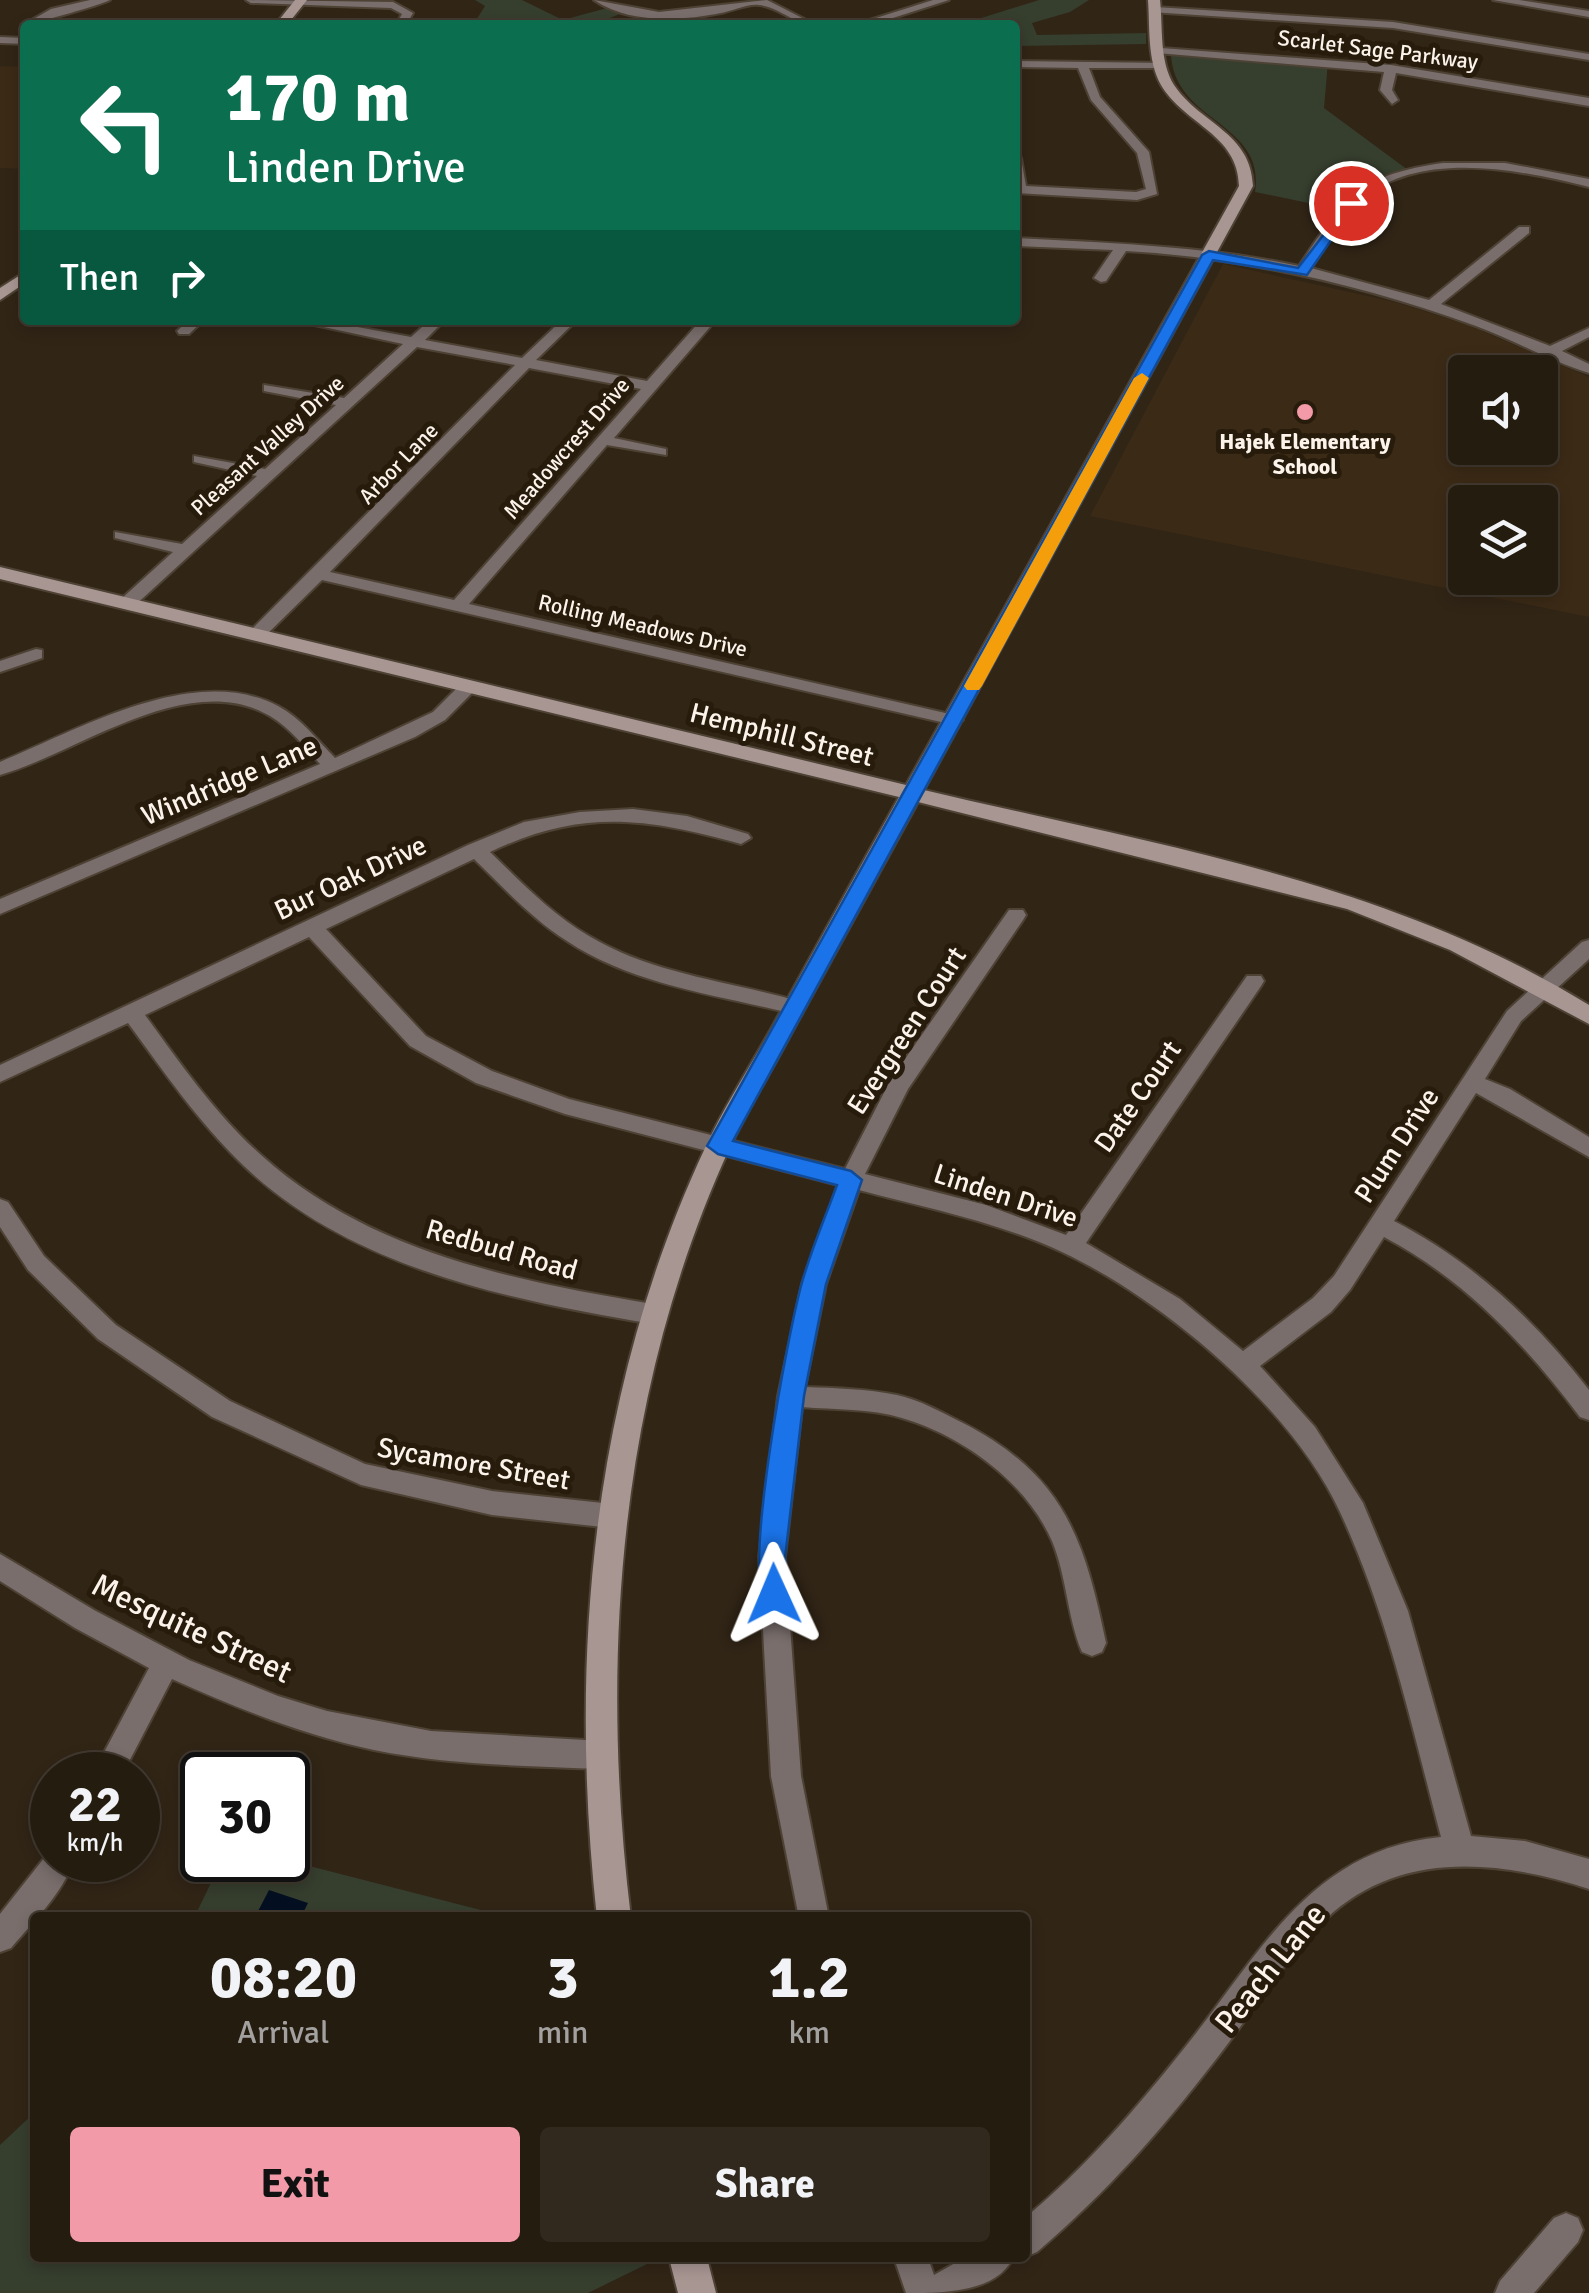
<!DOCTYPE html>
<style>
body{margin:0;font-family:Signika,sans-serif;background:#31291e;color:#f1f3f6;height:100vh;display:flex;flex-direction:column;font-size:38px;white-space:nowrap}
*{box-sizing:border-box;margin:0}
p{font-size:32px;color:#a3a19f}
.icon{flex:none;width:55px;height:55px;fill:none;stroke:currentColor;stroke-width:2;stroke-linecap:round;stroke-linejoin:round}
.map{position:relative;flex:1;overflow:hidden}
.drawer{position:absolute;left:30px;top:1912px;width:1000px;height:350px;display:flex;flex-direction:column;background:#251c10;border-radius:10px;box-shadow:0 5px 15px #0003,0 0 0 2px #423a30}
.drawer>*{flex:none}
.top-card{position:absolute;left:20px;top:20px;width:1000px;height:305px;border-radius:10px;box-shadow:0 5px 15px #0003,0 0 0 2px #423a30;background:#0b6e4f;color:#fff;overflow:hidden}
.controls{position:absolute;left:1448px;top:355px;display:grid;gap:20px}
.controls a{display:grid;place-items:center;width:110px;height:110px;border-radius:10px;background:#251c10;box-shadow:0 5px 15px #0003,0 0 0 2px #423a30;font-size:50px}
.speed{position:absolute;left:30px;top:1752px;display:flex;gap:20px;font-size:50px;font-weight:700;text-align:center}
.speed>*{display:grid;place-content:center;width:130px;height:130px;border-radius:50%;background:#251c10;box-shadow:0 5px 15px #0003,0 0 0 2px #423a30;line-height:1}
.speed small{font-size:25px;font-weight:400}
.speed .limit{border:5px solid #111;border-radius:15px;background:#fff;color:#111}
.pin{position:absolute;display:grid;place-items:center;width:85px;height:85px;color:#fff;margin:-42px;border:5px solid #fff;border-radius:50%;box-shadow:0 2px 10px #0007}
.me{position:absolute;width:110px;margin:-55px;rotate:359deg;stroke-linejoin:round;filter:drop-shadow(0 0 8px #0008)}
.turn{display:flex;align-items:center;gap:35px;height:210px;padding:0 40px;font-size:45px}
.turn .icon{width:130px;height:130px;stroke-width:2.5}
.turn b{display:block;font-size:70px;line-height:85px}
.then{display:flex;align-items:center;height:95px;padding:0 40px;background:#0003;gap:20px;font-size:38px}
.eta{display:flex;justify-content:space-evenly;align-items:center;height:170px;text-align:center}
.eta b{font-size:60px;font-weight:700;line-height:70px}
.button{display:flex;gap:20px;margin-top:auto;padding:20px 40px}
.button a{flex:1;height:115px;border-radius:10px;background:#f39aa9;color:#111;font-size:40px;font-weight:700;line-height:115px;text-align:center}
.button a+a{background:#31291e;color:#f1f3f6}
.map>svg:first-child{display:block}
</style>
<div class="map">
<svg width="1589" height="2293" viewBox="0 0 1589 2293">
<rect width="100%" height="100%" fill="#312516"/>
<!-- built -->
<path fill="#3b2a16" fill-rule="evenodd" d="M0 66 25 67V169L0 168Z
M1223 264 1395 302 1468 325 1589 377V617L1090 516ZM1465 372H1540V448H1465ZM1465 502H1540V578H1465Z"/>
<!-- green -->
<path fill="#363e2e" d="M475 0H522L563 20 607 8 620 14 592 25H473L485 6Z
M1039 0H1089L1070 12 1032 23 1037 35 1146 33V44L1015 46V25H959Z
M1171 55 1328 62 1324 108 1408 170 1362 188 1337 209 1255 192C1266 122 1175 123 1171 55Z
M222 1860H286L508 1917 194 1918Z
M35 2112V2258H646L647 2264 588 2293H0V2145Z"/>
<!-- water -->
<path fill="#041021" d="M269 1890 308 1903 301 1917H255Z"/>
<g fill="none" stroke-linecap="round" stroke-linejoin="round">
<!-- street casing -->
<g stroke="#4d4234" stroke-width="4">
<path id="street" d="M90 0H110C98 6 29 25 23 25L51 9Z
M246 0 393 2 413 13 406 25H396L402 14 391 8 251 3Z
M594 0 659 12 767 0 816 25C794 25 780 7 759 5 749 3 732 11 721 13 681 21 629 24 594 0Z
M933 0H949L871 25H854Z
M1493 0H1519L1589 11V17Z
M1155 7 1393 22 1589 54V60L1393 28 1151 12Z
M0 37 25 38V44L0 43Z
M1161 48 1391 65 1589 98V106L1396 73 1392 90 1398 100 1392 104 1380 90 1384 72 1157 53Z
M1015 61 1165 63 1161 68H1089L1100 97 1149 152 1157 194 1137 200 1015 193V154L1021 158 1026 186 1136 192 1146 189 1137 153 1091 100 1078 68 1015 67Z
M1443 163H1505L1589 179V187C1521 170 1421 149 1362 199 1340 218 1327 245 1311 268L1429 300 1519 227H1529V233L1441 304 1550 346 1589 328V337L1562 351 1589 364V373C1550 361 1514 340 1476 326 1362 285 1247 258 1126 251L1106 281 1101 282 1094 278 1113 250 1015 246V238C1111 243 1205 246 1299 266 1344 198 1358 175 1443 163Z
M189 320H204L189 334H179L177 331Z
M291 320H320L411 337 430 320H445L425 340 522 358 562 320H577L536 360 647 381 701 320H716L614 438 666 449V455L607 445 469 604 954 715 963 720 954 725 322 580 262 639H250V631L515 365 417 347 132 608H120V600L173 552 115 538V532L182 544 257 476 194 462V456L265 469 336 405 264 391V385L344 398 403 344ZM529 368 641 389 454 600 330 572Z
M36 649 42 650V658L0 672V661Z
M469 681 475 682V690L445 720 415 737 0 914V899L320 764C305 747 290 728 270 716 188 668 78 753 0 775V762C78 730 194 662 278 706 301 718 317 740 335 758L433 712 463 682Z
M633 809 687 816 748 834 751 838 741 844C647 818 582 808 490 852 521 882 551 914 589 936 654 975 730 981 801 1002L805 1007 801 1012 794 1014C718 995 633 985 567 941 532 919 504 888 474 859L326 929 426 1036 492 1071 569 1099 845 1169 891 1079 1009 910H1023L1026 915 1023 920 908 1089 865 1174 986 1205 1066 1235 1247 976H1261L1264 981 1261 986 1086 1243 1180 1299 1243 1351 1313 1298 1334 1276 1507 1011 1582 942 1589 940V959L1521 1021 1485 1079 1510 1089 1589 1137V1157L1476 1093 1394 1221C1472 1261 1536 1321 1589 1390V1420L1580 1417C1526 1345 1464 1279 1384 1237L1350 1290 1331 1312 1260 1366 1315 1427 1363 1503 1408 1611 1471 1836 1525 1841 1589 1859V1889C1500 1860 1398 1849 1325 1920 1283 1961 1253 2012 1217 2058 1159 2133 1109 2190 1037 2252L1025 2257V2218C1086 2167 1136 2109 1186 2046 1259 1955 1311 1849 1441 1837 1412 1728 1388 1615 1340 1512 1292 1408 1164 1300 1062 1252 998 1222 927 1208 859 1190L826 1284 805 1387C836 1388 867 1389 897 1395 920 1400 941 1412 961 1422 1063 1474 1084 1537 1106 1643L1102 1652 1092 1656 1082 1652C1067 1617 1067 1577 1052 1541 1026 1482 963 1436 902 1418 870 1408 835 1410 802 1407L785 1557 801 1776 829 1918H799L771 1776 759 1557 778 1396 802 1284 838 1185 565 1114 476 1083 410 1046 309 937 145 1015C181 1064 215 1114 261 1155 368 1252 515 1281 653 1304L662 1307 665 1314 662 1321 653 1324C511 1300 352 1269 244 1166 199 1123 165 1073 128 1023L0 1082V1065L468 845 524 822 580 812Z
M0 1199 8 1202 44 1256 116 1325 230 1401 365 1464 492 1491 612 1504 621 1508 625 1516 621 1524 612 1528 492 1515 361 1485 212 1417 98 1339 28 1270 0 1227Z
M0 1554 94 1610 189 1660 278 1696 327 1711 431 1731 602 1741 612 1745 616 1755 612 1765 602 1769C526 1766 448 1765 374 1750 303 1735 237 1708 172 1679L122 1775H92L149 1668 75 1628 0 1581Z
M52 1848V1860H75C60 1896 35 1920 11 1948L0 1952V1914Z
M1566 2213 1578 2218 1583 2230 1578 2242 1534 2293H1495L1500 2281 1554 2218Z
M894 2258H928L934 2275 964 2258H1013C996 2293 942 2293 906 2293Z"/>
</g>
<!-- secondary casing -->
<g stroke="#4d4234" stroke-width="4">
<path id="secondary" d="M295 0H307L287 25H275Z
M1148 0H1160C1163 27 1159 61 1174 85 1200 124 1251 132 1253 186L924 790C1151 844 1388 881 1589 1005V1024L1450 950 1347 909 918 802C876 879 833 957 791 1034 771 1072 748 1109 730 1147 619 1389 599 1656 631 1918H597C568 1655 592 1390 705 1148 724 1107 749 1068 771 1029 813 952 856 874 899 797L0 579V567L906 785 1239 186C1238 134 1185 125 1161 85 1147 60 1150 27 1148 0Z
M25 272V283L0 300V288Z
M669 2258H707L716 2293H678Z"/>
</g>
<!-- street -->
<use href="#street" fill="#796e6c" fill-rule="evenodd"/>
<!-- secondary -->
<use href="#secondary" fill="#a89693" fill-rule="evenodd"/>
</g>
<!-- route -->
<path fill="#1a73e8" stroke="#114b97" stroke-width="2.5" d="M1351 199 1357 203 1307 275 1213 260 733 1141 851 1171 862 1180 826 1284 804 1396 785 1558 788 1594 784 1603 774 1606 764 1603C745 1560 787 1339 801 1286 810 1252 825 1218 837 1185L718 1154 707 1146 1202 255 1209 251 1298 268Z"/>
<!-- slow -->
<path fill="#f59e0b" d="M1142 373 1149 378 982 686 979 690H967L964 686 1134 378Z"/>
<!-- markers -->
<circle fill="#f39aa9" stroke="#271b0c" stroke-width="4" cx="1305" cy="412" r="10"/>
<g text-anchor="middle" stroke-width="10" stroke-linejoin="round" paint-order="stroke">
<!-- far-street labels -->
<g font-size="22" fill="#fcf3ea" stroke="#271b0c">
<text transform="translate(1378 49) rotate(7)" y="8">Scarlet Sage Parkway</text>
<text transform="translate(267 445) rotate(-42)" y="8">Pleasant Valley Drive</text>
<text transform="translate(566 448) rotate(-49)" y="8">Meadowcrest Drive</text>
<text transform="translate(398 463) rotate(-46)" y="8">Arbor Lane</text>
<text transform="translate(643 625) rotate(13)" y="8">Rolling Meadows Drive</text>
</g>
<!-- far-poi labels -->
<g font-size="22" font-weight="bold" fill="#fcf3ea" stroke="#271b0c">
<text x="1305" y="449">Hajek Elementary<tspan x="1305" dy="25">School</tspan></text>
</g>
<!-- street labels -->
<g font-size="28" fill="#fcf3ea" stroke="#271b0c">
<text transform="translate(782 734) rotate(14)" y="10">Hemphill Street</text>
<text transform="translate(229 780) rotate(-23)" y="10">Windridge Lane</text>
<text transform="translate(350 877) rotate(-25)" y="10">Bur Oak Drive</text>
<text transform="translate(906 1030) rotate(-57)" y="10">Evergreen Court</text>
<text transform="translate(1137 1096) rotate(-55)" y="10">Date Court</text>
<text transform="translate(1396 1145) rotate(-57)" y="10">Plum Drive</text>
<text transform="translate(1006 1195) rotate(18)" y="10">Linden Drive</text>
<text transform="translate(502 1249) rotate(16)" y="10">Redbud Road</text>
<text transform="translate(474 1463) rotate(10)" y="10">Sycamore Street</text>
</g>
<!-- near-street labels -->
<g font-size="32" fill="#fcf3ea" stroke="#271b0c">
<text transform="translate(192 1628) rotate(25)" y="11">Mesquite Street</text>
<text transform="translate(1270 1968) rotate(-51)" y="11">Peach Lane</text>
</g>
</g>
</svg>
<div class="controls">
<a><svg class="icon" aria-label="sound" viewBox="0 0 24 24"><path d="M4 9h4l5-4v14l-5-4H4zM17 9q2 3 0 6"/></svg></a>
<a><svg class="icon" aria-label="layers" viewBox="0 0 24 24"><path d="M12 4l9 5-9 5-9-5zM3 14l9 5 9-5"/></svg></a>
</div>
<div class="speed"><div>22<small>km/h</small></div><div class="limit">30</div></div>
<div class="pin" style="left:1351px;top:203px;background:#d93025"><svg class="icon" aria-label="arrive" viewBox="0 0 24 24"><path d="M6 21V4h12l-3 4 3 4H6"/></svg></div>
<svg class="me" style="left:774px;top:1594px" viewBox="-20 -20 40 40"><path d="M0-17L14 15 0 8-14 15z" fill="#1a73e8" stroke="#fff" stroke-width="4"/></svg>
<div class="top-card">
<div class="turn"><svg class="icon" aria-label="left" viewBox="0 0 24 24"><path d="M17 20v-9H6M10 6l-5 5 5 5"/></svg><div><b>170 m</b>Linden Drive</div></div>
<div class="then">Then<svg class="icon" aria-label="right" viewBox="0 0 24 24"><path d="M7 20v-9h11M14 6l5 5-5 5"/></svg></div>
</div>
<section class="drawer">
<div class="eta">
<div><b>08:20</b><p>Arrival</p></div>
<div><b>3</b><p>min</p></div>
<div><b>1.2</b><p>km</p></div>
</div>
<div class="button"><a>Exit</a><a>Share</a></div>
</section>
</div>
